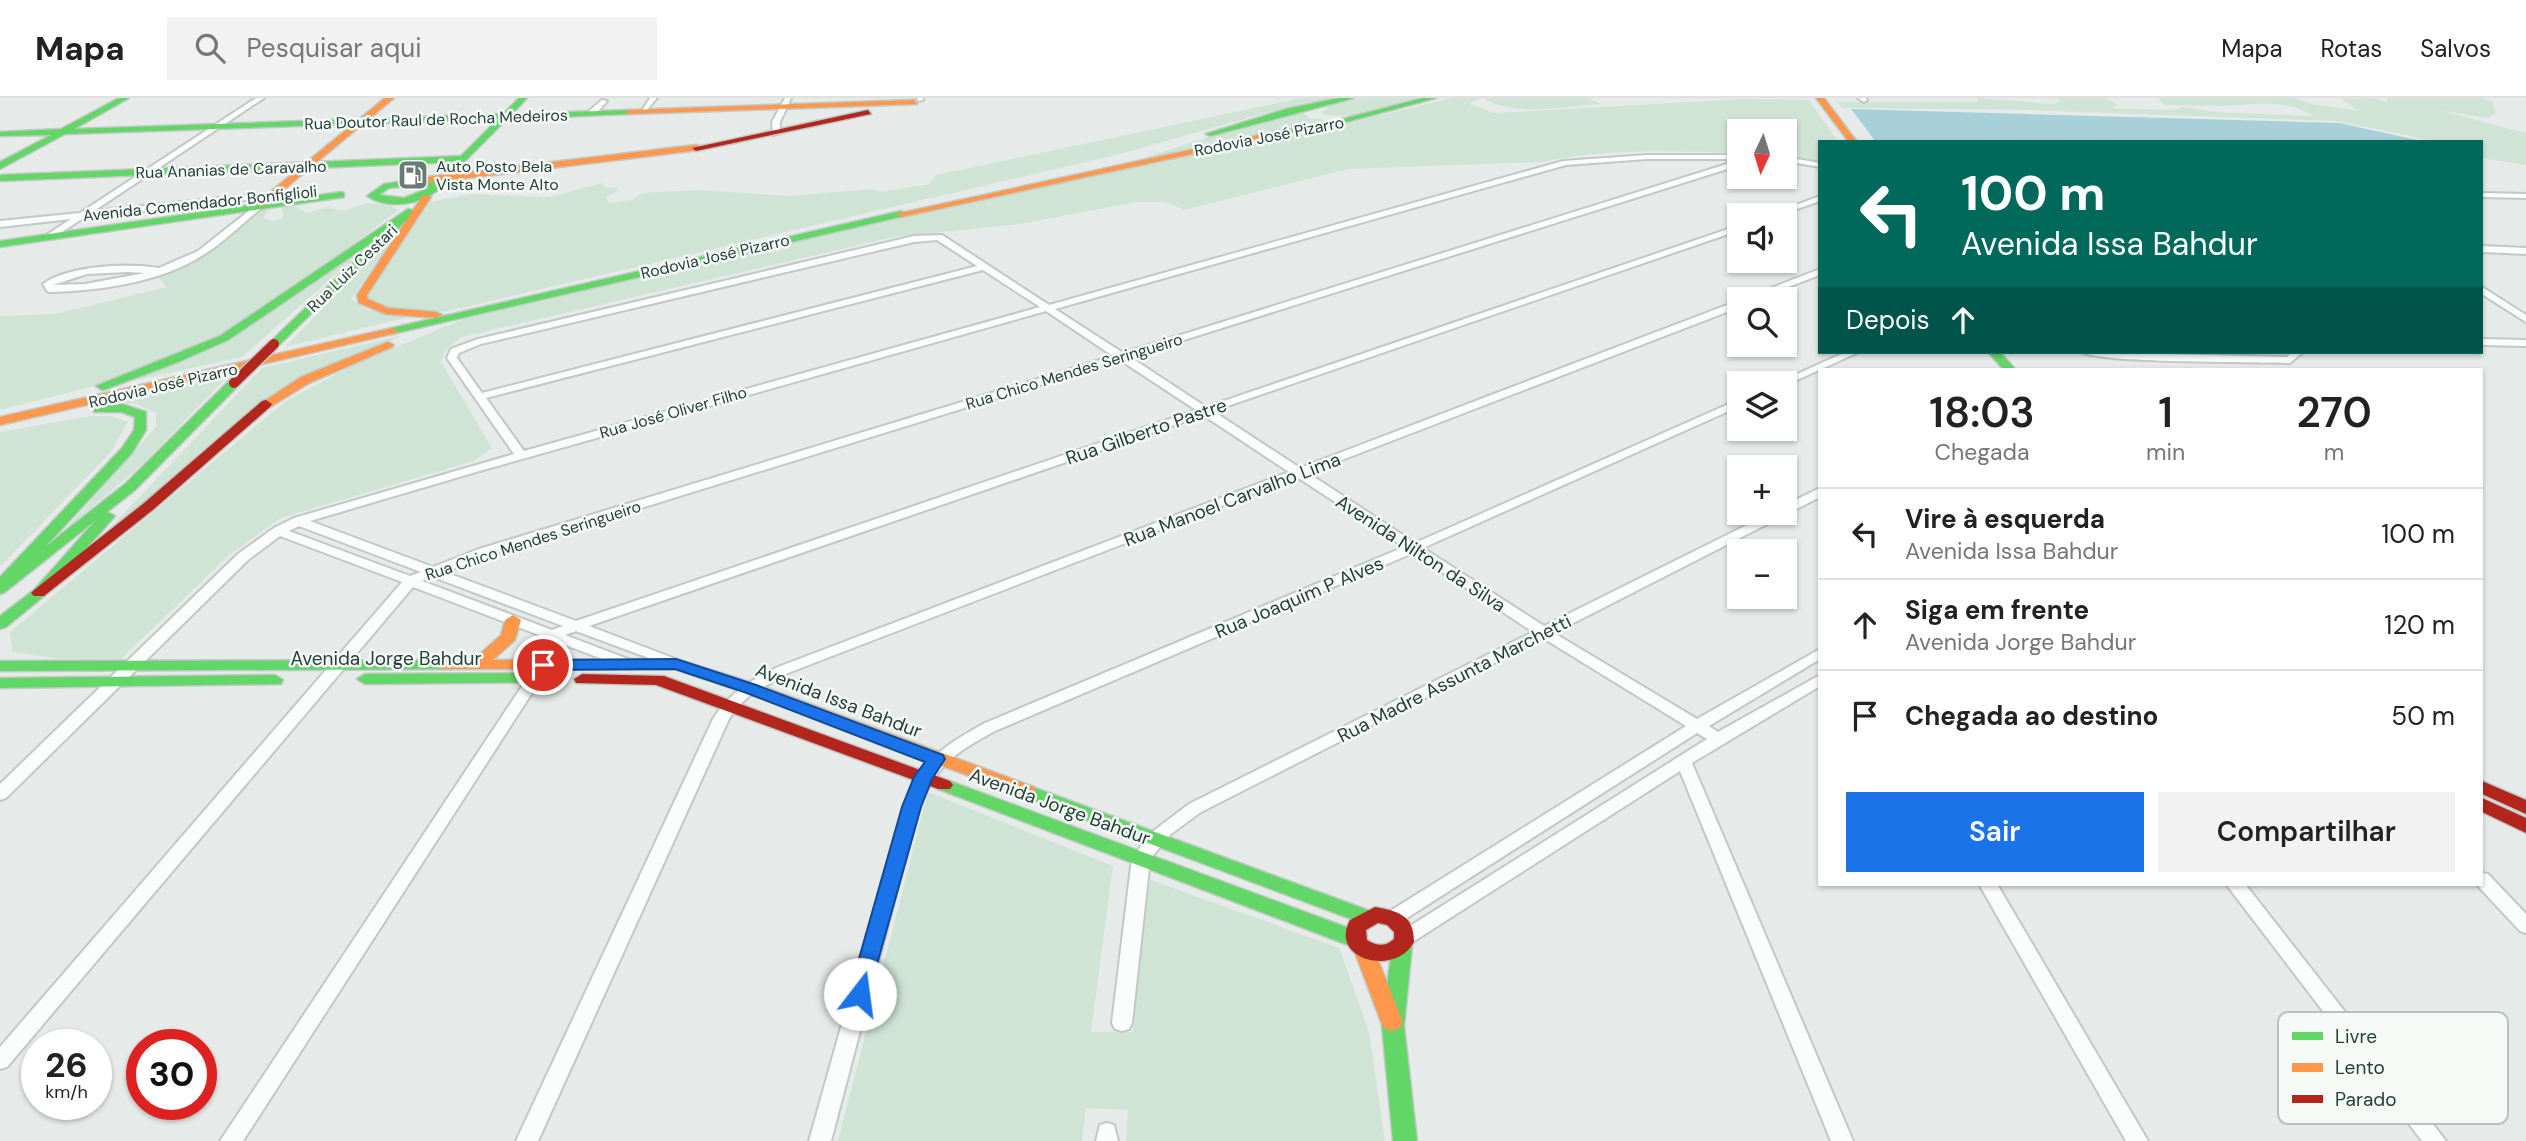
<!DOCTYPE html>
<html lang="pt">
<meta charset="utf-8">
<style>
body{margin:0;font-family:"DM Sans",sans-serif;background:#f2f2f2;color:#222;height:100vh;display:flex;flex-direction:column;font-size:26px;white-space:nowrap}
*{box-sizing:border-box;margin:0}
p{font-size:23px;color:#767676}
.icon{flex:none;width:38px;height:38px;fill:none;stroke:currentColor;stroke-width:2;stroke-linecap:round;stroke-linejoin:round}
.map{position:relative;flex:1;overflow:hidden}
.side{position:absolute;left:1818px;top:270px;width:665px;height:518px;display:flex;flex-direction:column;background:#fff;border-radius:0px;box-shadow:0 2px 5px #0004}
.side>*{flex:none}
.banner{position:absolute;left:1818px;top:42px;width:665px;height:214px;border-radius:0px;box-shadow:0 2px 5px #0004;background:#00695c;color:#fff;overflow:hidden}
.needle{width:46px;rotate:184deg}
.controls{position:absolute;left:1727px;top:21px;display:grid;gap:14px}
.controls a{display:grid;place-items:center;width:70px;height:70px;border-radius:0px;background:#fff;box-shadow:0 2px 5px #0004;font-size:35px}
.speed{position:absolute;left:21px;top:931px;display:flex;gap:14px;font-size:35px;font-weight:700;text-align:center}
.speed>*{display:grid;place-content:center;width:91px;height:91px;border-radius:50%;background:#fff;box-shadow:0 2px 5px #0004;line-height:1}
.speed small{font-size:18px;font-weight:400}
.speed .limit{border:10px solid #d22;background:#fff;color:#111}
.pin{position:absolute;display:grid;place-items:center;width:60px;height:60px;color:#fff;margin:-30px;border:4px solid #fff;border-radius:50%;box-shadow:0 2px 7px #0007}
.me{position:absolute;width:77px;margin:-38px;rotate:15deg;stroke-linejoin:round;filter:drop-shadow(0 0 5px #0008)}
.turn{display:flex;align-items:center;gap:24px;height:147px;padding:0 28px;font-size:32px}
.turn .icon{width:91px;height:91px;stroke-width:2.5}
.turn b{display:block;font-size:49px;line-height:60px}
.then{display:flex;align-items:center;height:66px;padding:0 28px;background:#0003;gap:14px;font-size:26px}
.eta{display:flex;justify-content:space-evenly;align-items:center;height:119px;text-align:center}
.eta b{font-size:42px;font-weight:600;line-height:49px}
.action{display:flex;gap:14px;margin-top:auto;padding:14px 28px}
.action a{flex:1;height:80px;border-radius:0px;background:#1a73e8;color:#fff;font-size:28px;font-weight:600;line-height:80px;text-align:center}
.action a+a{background:#f2f2f2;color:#222}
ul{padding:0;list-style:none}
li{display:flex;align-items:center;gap:21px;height:91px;padding:0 28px;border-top:2px solid #e0e0e0}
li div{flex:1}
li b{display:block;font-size:26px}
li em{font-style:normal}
header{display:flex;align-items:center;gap:42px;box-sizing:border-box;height:98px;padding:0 35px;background:#fff;border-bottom:2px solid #e0e0e0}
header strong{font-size:33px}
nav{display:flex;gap:38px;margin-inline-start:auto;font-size:24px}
.search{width:490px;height:63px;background:#f2f2f2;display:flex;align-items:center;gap:18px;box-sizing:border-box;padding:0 24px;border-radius:0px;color:#767676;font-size:26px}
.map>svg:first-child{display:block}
</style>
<header>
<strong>Mapa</strong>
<div class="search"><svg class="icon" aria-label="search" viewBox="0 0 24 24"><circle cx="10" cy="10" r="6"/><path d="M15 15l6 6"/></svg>Pesquisar aqui</div>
<nav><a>Mapa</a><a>Rotas</a><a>Salvos</a></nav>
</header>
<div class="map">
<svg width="2526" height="1043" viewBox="0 0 2526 1043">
<rect width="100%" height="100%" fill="#e6ebe9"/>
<!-- green -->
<path fill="#d0e4d6" d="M1302 0H1333L1284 10 1116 57 439 215 386 209 370 201 368 195 430 104 472 96 550 99 602 85 605 90 618 89 617 94 606 99 609 105 632 102 642 95 698 92 789 98 874 91 880 94 930 86 936 77Z
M1364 0H1419C1395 6 1343 26 1321 15L1330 7Z
M1451 0H1480L1469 6 1495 15 1743 1 1809 2 1838 44H1820V63L1785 58V33H1740L1739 55C1675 53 1607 50 1543 64L1348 71 1184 112 1165 104H1137L1020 126 894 139 461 239 445 253 441 264 492 350 474 363 281 420 229 457 121 561 54 560 12 554 10 534 286 303 355 266 464 221 788 144 1188 56 1337 28Z
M1484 0H1589L1601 6C1567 8 1512 20 1484 0Z
M1978 0 2056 6 2060 1 2047 0H2106L2118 7 2111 10 2171 12 2183 9 2213 14 2313 18C2288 0 2251 7 2221 8 2202 8 2183 7 2165 7L2158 0H2294L2312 6 2359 13 2342 1 2371 0 2387 4V0H2484L2492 3 2496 15 2487 20 2442 13 2526 35V67L2482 60V44H2442L2335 23 2025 12 1842 10 1837 4H1977Z
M1303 14 1309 20 1336 23 1134 63 1243 28Z
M368 105 392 108 398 112 335 160 231 232 200 249 99 287 0 312V218L55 216 167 189 157 179 210 152 259 111 273 109 262 120 273 123 283 120 281 108 293 107 307 115 328 109 343 113Z
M389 147 351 201 367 212 409 219 285 249 379 153Z
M354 155 353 161 242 259 114 287 191 259Z
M404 237 283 290 91 450 262 270Z
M228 278 145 364 63 434 156 329V315L133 305 98 308Z
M90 318H111L128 324 110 355 0 469V334Z
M928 694 1113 768 1091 934H1133L1145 780 1339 850 1369 933 1385 1043H1126L1128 1012 1086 1010 1082 1043H838Z"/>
<!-- water -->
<path fill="#a8d0d8" d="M1851 11 2339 25 2417 42 1876 44Z"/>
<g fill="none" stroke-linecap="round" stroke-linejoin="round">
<!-- street casing -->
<g stroke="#c3c8c6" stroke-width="4">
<path id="street" d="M256 0H264L94 113 272 95 276 97 275 99 85 119 51 141 47 138 48 136 71 121 0 129V123L80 115Z
M650 0H657L645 14H641Z
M785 0H791L780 24V35L773 37 772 24Z
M917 0H923V2L918 3Z
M1858 0H1866L1867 2 1864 4Z
M602 2 607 3 595 17H589V13Z
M1647 57H1740V61H1647L1566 67 1055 211 1123 255 1740 62V67L1130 259 1206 309 1740 127V132L1213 313 1300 370 1740 202V209L1308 375 1415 445 1740 301V308L1423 450 1544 528 1771 415H1785V407L1820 390V399L1554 535 1697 621 1820 551V561L1709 628 1718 634 1820 577V588L1692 665 1853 1043H1831L1680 673 1411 845 1405 847 1399 845 1396 840 1399 835 1707 641 1697 635 1399 825 1393 827 1387 825 1384 820 1387 815 1686 628 1543 540 1201 714 1171 736 1150 761 1132 925 1129 931 1122 933 1115 931 1112 925 1132 760 1152 734 1189 706 1533 534 1413 455 995 633C955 655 938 665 919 709L831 1043H809L903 709C924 661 940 650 985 625L1404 449 1297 379 788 575 753 595 738 608 729 621 538 1043H516L713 621C729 595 751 582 778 569L1289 374 1203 317 589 528 681 563 683 566 681 569 676 570 576 533 565 537 636 564 638 567 631 571 626 570 413 489 7 969 0 971V949L402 484 280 438 248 462 6 700 0 702V686L238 456 274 430 294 420 514 356 447 260 451 251 478 241 914 138 942 137 1049 207 1563 63ZM937 142 977 168 482 295 457 260 459 255 481 246 914 144ZM983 172 1040 209 524 353 486 300ZM1046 213 1113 258 479 451 433 469 310 423 476 374ZM1120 262 1196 312 576 523 445 474 489 457ZM299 428 421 474 410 478 289 433ZM433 479 563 528 552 532 422 483Z
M1785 59 1820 65V69L1785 63Z
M2482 95 2526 96V100L2482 99Z
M1820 98V103L1780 117H1769Z
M260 104 264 107 263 109C243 124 225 144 203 157 163 184 98 193 50 194L47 193 43 186C68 167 129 165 159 170L198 153ZM128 174 145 175 85 186 53 187 87 176Z
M2482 148 2526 150V156L2482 154Z
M1820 171V177L1756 201H1743Z
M2482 189 2526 217V224L2482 196Z
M2482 241 2526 242V248L2482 247Z
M1846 254H1859L1786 287 1785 285H1777Z
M2082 254 2287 259 2292 254H2303L2290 265C2258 264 2098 265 2082 254Z
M543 563 550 567 243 1043H220L536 567Z
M2482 775 2488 776 2526 816V835L2520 833 2476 786H2482Z
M1979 786H1997L2148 1043H2126Z
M2226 786H2245L2446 1043H2422Z
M1107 1025 1114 1027 1118 1043H1096L1100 1027Z"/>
</g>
<!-- fast casing -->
<g stroke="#c2c9c6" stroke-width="3">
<path id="fast" d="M119 0H129L74 31 503 16 519 0H527L512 16 629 12 633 14 629 16 507 21 455 73 451 70 456 64 0 83V77L461 58 498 21 65 36 0 71V64L51 37 0 38V34L61 31Z
M1339 0H1354L1210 38 1206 36 1286 11Z
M1423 0H1436L1335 27 1277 37 1273 35 1335 23Z
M419 81 435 84 439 91C420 107 388 112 367 98L384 86ZM419 87 429 90 404 100 379 97 389 90Z
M341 94 344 95V99L0 149V143Z
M408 111 416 113 278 248 268 246 377 141 228 242 178 264 106 291 102 292 96 288 220 238Z
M901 113 906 116 904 118 392 236 386 233 392 230Z
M1988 254H2000L2015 271H2003Z
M234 281 240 285 238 288 135 392 107 414 115 418 44 498 6 529 0 531V518L34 492 96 422 5 494 0 496V479L122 350 134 332 135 319 121 314H94V308L122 306 146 314V332L132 355 45 449 125 386 230 282Z
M447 562 453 563 455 567 453 571 0 573V563Z
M545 575 551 576 553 580 551 584 365 586 357 581 365 576Z
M275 577 283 582 281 586 0 590V580Z
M944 681 1362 835 1365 841 1362 847 1355 849 1348 847 938 691 935 687 938 683Z
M1027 687 1373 814 1376 819 1373 824 1366 827 1359 824 1020 697 1018 693 1020 689Z
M1402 840 1409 842 1412 848 1404 928 1417 1043H1393L1382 928 1392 848 1395 842Z"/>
</g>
<!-- slow casing -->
<g stroke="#c2c9c6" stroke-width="3">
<path id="slow" d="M385 0H394L264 108H258V104Z
M1816 0H1824L1857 44H1849Z
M914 2 917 6 629 16 625 14 629 12Z
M1277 33H1280V37L901 119 896 116Z
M696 47 699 48V52L410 87 405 84 410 81Z
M423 97 431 99 367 197 368 201 388 210 436 214 442 217 436 220 386 216 359 205 357 197Z
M392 230 398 233 396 235 0 327V319Z
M388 244 394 247 392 249 309 285 270 309 266 310 260 306 301 279Z
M513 517 521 522 515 542 493 562 676 561 756 586 1034 689 1036 693 1034 697H1020L744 594 675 571H441L439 567 441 563 473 562 501 537 505 522Z
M1364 844 1371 846 1374 852 1403 924 1400 930 1392 933 1384 930 1381 924 1354 852 1357 846Z"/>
</g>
<!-- jam casing -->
<g stroke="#c2c9c6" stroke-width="3">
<path id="jam" d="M868 12 871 16 696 53 692 50Z
M266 302 272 306 270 309 154 411 44 498H34L31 495 34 492 144 405 262 303Z
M582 576 664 578 950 683 953 687 950 691H938L656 587 576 585 574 581Z
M2482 683 2526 702V716L2482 696Z
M2482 700 2526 720V735L2482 714Z
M1375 809C1398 813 1414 817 1414 844 1396 879 1328 862 1350 822ZM1378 825 1387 827 1394 834V841C1385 849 1377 848 1367 842L1366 832Z"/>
</g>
<!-- street -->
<use href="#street" fill="#fbfcfc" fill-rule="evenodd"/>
<!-- fast -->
<use href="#fast" fill="#63d668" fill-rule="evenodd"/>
<!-- slow -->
<use href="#slow" fill="#ff974d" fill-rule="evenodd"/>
<!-- jam -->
<use href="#jam" fill="#b3261e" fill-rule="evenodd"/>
<!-- jam-bridge casing -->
<g stroke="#c2c9c6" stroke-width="13" stroke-linecap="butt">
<path id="jam-bridge" d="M234 285 274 246"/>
</g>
<!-- jam-bridge -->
<use href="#jam-bridge" stroke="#b3261e" stroke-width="10"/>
</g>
<!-- route -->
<path fill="#1a73e8" stroke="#114b97" stroke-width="2" d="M676 561 756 587 943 657 945 661 932 681 921 709 867 902 860 905 852 902 849 896 902 709 914 679 925 664 744 594 675 571 543 572 535 567 543 562Z"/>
<!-- icons -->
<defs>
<g id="fuel-square" transform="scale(1.575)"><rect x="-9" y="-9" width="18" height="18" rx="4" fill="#687b76" stroke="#f5faf7"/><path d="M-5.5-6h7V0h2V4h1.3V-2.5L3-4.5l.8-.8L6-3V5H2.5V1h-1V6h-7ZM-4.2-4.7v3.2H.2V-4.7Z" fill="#fff"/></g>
</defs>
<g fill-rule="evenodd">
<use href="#fuel-square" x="413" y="77"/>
</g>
<g text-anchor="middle" stroke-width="5" stroke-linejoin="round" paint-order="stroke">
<!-- far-street labels -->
<g font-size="16" fill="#243f38" stroke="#f5faf7">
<text transform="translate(436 21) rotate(-2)" y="6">Rua Doutor Raul de Rocha Medeiros</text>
<text transform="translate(1269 38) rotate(-11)" y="6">Rodovia José Pizarro</text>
<text transform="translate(231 71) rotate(-2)" y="6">Rua Ananias de Caravalho</text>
<text transform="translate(200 105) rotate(-6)" y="6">Avenida Comendador Bonfiglioli</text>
<text transform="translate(715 158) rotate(-13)" y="6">Rodovia José Pizarro</text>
<text transform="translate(352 170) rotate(-44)" y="6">Rua Luiz Cestari</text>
<text transform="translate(1074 273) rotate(-17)" y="6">Rua Chico Mendes Seringueiro</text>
<text transform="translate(163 287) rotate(-13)" y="6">Rodovia José Pizarro</text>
<text transform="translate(673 314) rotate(-16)" y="6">Rua José Oliver Filho</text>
<text transform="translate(533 442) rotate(-18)" y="6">Rua Chico Mendes Seringueiro</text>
</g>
<!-- far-poi labels -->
<g font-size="16" fill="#243f38" stroke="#f5faf7" text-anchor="start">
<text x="436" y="74">Auto Posto Bela<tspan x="436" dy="18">Vista Monte Alto</tspan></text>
</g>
<!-- street labels -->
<g font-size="19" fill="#243f38" stroke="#f5faf7">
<text transform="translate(1146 333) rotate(-19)" y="7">Rua Gilberto Pastre</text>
<text transform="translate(1232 401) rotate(-21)" y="7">Rua Manoel Carvalho Lima</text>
<text transform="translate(1421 455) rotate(33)" y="7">Avenida Nilton da Silva</text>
<text transform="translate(1299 499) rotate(-23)" y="7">Rua Joaquim P Alves</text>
<text x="386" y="567">Avenida Jorge Bahdur</text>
<text transform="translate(1454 580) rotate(-27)" y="7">Rua Madre Assunta Marchetti</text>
<text transform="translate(839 602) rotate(21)" y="7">Avenida Issa Bahdur</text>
<text transform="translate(1060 708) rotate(20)" y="7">Avenida Jorge Bahdur</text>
</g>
</g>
<!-- legend -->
<rect x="2278" y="914" width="230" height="112" rx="10" fill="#f5faf7" stroke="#b6c2be" stroke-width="2"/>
<rect x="2292" y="934" width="31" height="8" fill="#63d668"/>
<rect x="2292" y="965" width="31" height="9" fill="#ff974d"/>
<rect x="2292" y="997" width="31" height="8" fill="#b3261e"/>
<g font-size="19" fill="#243f38">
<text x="2335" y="945">Livre</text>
<text x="2335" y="976">Lento</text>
<text x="2335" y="1008">Parado</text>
</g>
</svg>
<div class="controls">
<a><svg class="needle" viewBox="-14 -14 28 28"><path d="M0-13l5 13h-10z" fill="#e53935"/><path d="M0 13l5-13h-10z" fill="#767676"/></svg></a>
<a><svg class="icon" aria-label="sound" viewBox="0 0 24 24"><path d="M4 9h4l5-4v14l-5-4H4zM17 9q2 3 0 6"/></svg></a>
<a><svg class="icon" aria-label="search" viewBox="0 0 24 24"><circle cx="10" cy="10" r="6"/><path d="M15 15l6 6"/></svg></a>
<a><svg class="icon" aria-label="layers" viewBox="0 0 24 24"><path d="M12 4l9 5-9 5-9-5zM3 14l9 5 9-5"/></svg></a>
<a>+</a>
<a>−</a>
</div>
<div class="speed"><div>26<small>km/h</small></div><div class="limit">30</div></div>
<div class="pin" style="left:543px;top:567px;background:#d93025"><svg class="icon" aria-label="arrive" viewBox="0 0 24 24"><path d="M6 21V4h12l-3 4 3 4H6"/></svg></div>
<svg class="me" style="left:860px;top:896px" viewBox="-20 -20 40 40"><circle r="19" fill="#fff"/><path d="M0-13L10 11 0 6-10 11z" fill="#1a73e8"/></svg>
<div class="banner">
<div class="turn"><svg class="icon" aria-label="left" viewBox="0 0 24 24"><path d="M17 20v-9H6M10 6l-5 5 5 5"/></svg><div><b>100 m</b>Avenida Issa Bahdur</div></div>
<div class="then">Depois<svg class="icon" aria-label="ahead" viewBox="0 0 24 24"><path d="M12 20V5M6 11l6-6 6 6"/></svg></div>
</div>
<section class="side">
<div class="eta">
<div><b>18:03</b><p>Chegada</p></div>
<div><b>1</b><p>min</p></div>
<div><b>270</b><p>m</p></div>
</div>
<ul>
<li><svg class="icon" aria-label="left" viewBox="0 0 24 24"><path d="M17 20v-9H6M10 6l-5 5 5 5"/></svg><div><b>Vire à esquerda</b><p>Avenida Issa Bahdur</p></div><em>100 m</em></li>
<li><svg class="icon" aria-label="ahead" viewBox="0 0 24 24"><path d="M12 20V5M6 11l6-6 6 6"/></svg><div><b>Siga em frente</b><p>Avenida Jorge Bahdur</p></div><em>120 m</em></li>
<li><svg class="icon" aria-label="arrive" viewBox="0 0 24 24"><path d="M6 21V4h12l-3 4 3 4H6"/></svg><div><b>Chegada ao destino</b></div><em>50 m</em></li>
</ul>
<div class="action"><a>Sair</a><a>Compartilhar</a></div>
</section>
</div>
